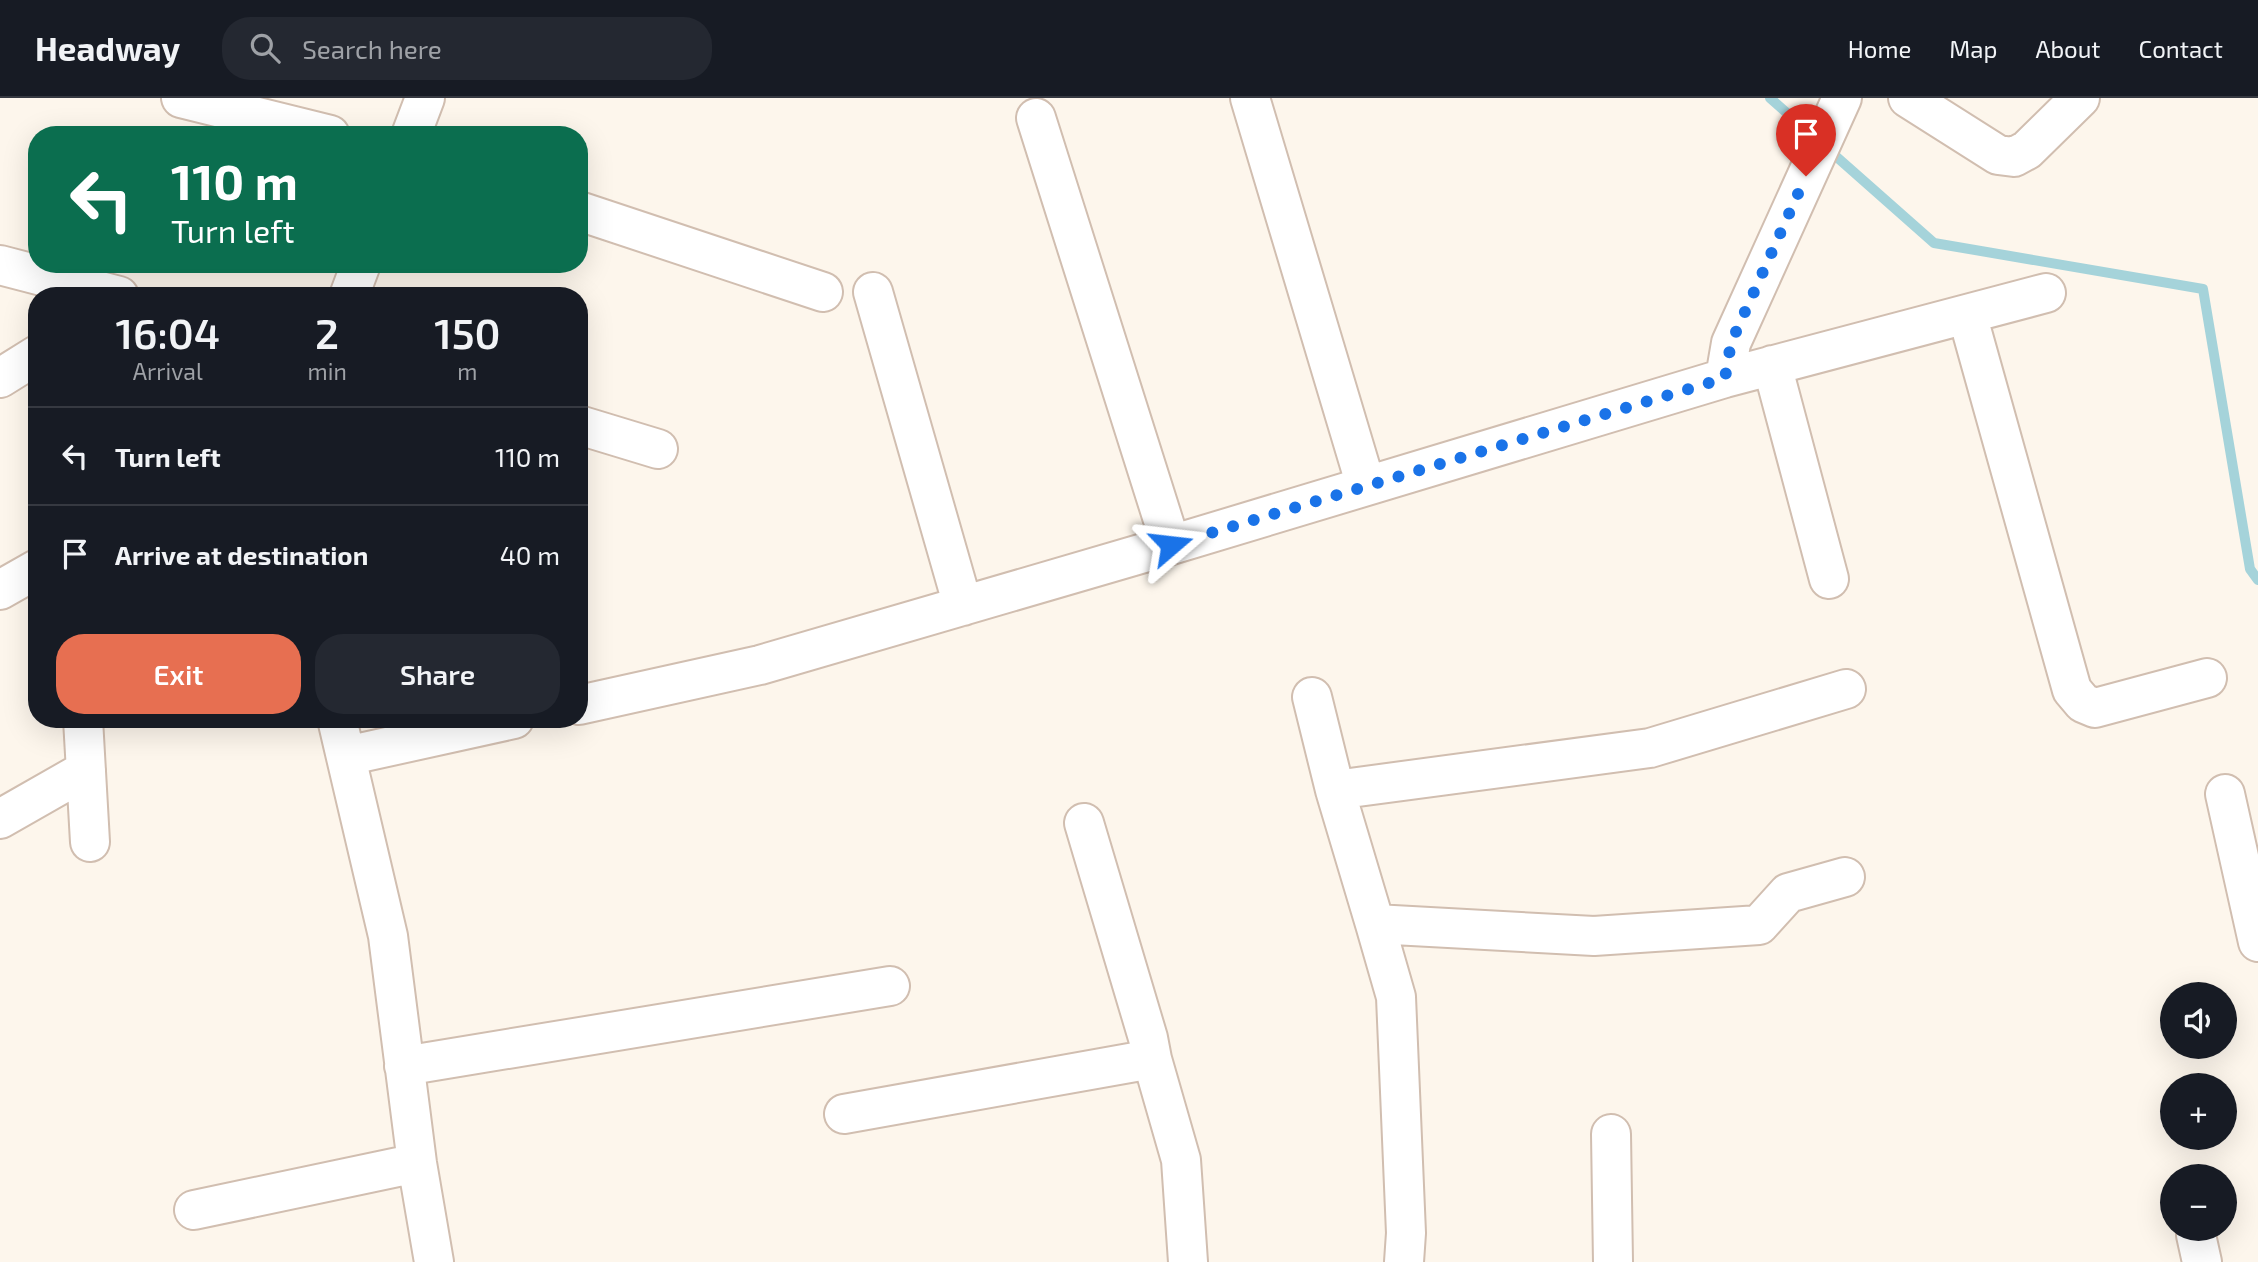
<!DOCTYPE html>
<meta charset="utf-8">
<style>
body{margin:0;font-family:"Exo 2",sans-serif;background:#242831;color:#f1f3f6;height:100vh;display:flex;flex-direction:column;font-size:26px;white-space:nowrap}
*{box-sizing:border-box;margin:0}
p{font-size:23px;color:#9ea1a6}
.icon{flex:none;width:38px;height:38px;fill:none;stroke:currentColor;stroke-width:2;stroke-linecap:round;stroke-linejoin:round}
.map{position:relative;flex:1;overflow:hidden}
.drawer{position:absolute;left:28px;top:189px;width:560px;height:441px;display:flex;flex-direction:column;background:#171b24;border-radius:28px;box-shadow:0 7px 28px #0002}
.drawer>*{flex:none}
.banner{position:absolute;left:28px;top:28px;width:560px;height:147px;border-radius:28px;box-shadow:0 7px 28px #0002;background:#0b6e4f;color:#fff;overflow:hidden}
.fabs{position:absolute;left:2160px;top:884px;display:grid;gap:14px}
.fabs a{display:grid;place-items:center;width:77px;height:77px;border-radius:50%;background:#171b24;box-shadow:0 7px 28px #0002;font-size:35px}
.pin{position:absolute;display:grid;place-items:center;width:60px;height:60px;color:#fff;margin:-72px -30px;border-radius:50% 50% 50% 0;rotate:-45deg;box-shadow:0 0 7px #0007}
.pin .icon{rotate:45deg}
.me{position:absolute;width:77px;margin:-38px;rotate:73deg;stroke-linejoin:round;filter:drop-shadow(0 0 5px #0008)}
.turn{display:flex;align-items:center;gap:24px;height:147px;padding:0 28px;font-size:32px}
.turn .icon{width:91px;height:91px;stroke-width:2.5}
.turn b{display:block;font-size:49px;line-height:60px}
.eta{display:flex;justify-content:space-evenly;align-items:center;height:119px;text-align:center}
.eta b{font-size:42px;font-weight:600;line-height:49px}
.cta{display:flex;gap:14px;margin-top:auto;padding:14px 28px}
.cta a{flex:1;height:80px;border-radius:28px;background:#e76f51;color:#fff;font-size:28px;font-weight:600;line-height:80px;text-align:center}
.cta a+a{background:#242831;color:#f1f3f6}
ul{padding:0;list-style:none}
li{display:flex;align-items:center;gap:21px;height:98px;padding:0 28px;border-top:2px solid #363941}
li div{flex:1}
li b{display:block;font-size:26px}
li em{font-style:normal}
header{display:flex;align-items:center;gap:42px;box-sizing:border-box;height:98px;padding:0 35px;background:#171b24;border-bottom:2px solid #363941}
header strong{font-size:33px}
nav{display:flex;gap:38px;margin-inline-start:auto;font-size:24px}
.search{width:490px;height:63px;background:#242831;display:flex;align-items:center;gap:18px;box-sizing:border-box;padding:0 24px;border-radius:28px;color:#9ea1a6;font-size:26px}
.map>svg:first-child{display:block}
</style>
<header>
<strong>Headway</strong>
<div class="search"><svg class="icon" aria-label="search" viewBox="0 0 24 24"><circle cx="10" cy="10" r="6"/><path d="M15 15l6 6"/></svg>Search here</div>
<nav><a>Home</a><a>Map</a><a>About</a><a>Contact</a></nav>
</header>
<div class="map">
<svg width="2258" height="1164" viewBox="0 0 2258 1164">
<rect width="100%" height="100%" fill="#fdf6ec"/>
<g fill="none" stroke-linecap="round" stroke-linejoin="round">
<!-- stream -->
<path stroke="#a5d3da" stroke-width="10" d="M1770 0 1934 145 2203 191 2250 471 2258 482"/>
<!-- minor casing -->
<g stroke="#d1beb0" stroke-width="42">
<path id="minor" d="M181 0 330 37
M1250 0 1366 388
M1908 0 1998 57 2014 59 2027 52 2080 0
M1036 20 1171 447
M411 37 425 0
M579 113 823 194
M0 167 119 198
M873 194 963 508
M349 198 361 166
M1967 216 2072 592 2083 605 2095 610 2207 580
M1772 267 1829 481
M0 280 37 257
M1725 280 1731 245 1842 0
M579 327 658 351
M0 492 37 471
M1312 599 1335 692 1375 826
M579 607 760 567 1171 447 1725 280 2046 195
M83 621 90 744
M337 621 388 838 417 1065 434 1164
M346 658 514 621
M1335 692 1650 650 1846 591
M2225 696 2258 844
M0 721 86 672
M1084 725 1148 940 1152 961 1181 1062 1188 1164
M404 968 890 888
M844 1016 1152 961
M1611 1036 1613 1164
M194 1112 417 1065
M2196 1137 2202 1164
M1404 1164 1406 1135 1396 899 1375 826 1594 838 1759 827 1788 795 1845 779"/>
</g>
<!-- minor -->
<use href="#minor" stroke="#fff" stroke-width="38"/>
</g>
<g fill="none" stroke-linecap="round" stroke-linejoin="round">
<!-- route -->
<path stroke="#1a73e8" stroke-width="12" stroke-dasharray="0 21.6" d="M1171 447 1725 280 1731 245 1806 78"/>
</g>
</svg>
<div class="fabs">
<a><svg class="icon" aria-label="sound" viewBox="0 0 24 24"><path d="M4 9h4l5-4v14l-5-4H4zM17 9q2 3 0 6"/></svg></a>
<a>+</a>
<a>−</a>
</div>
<div class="pin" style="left:1806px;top:78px;background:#d93025"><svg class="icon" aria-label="arrive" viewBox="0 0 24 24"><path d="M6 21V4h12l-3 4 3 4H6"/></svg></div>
<svg class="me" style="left:1171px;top:447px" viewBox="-20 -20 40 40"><path d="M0-17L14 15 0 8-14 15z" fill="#1a73e8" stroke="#fff" stroke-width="4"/></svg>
<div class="banner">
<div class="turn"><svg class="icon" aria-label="left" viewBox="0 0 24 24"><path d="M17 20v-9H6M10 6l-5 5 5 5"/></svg><div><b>110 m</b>Turn left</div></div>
</div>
<section class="drawer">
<div class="eta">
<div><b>16:04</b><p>Arrival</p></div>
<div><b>2</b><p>min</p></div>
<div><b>150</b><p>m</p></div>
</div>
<ul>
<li><svg class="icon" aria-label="left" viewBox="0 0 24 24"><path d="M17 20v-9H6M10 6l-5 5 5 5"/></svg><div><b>Turn left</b></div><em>110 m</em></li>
<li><svg class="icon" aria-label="arrive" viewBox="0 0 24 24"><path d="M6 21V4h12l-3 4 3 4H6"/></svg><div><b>Arrive at destination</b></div><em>40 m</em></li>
</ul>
<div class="cta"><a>Exit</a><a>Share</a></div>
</section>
</div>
